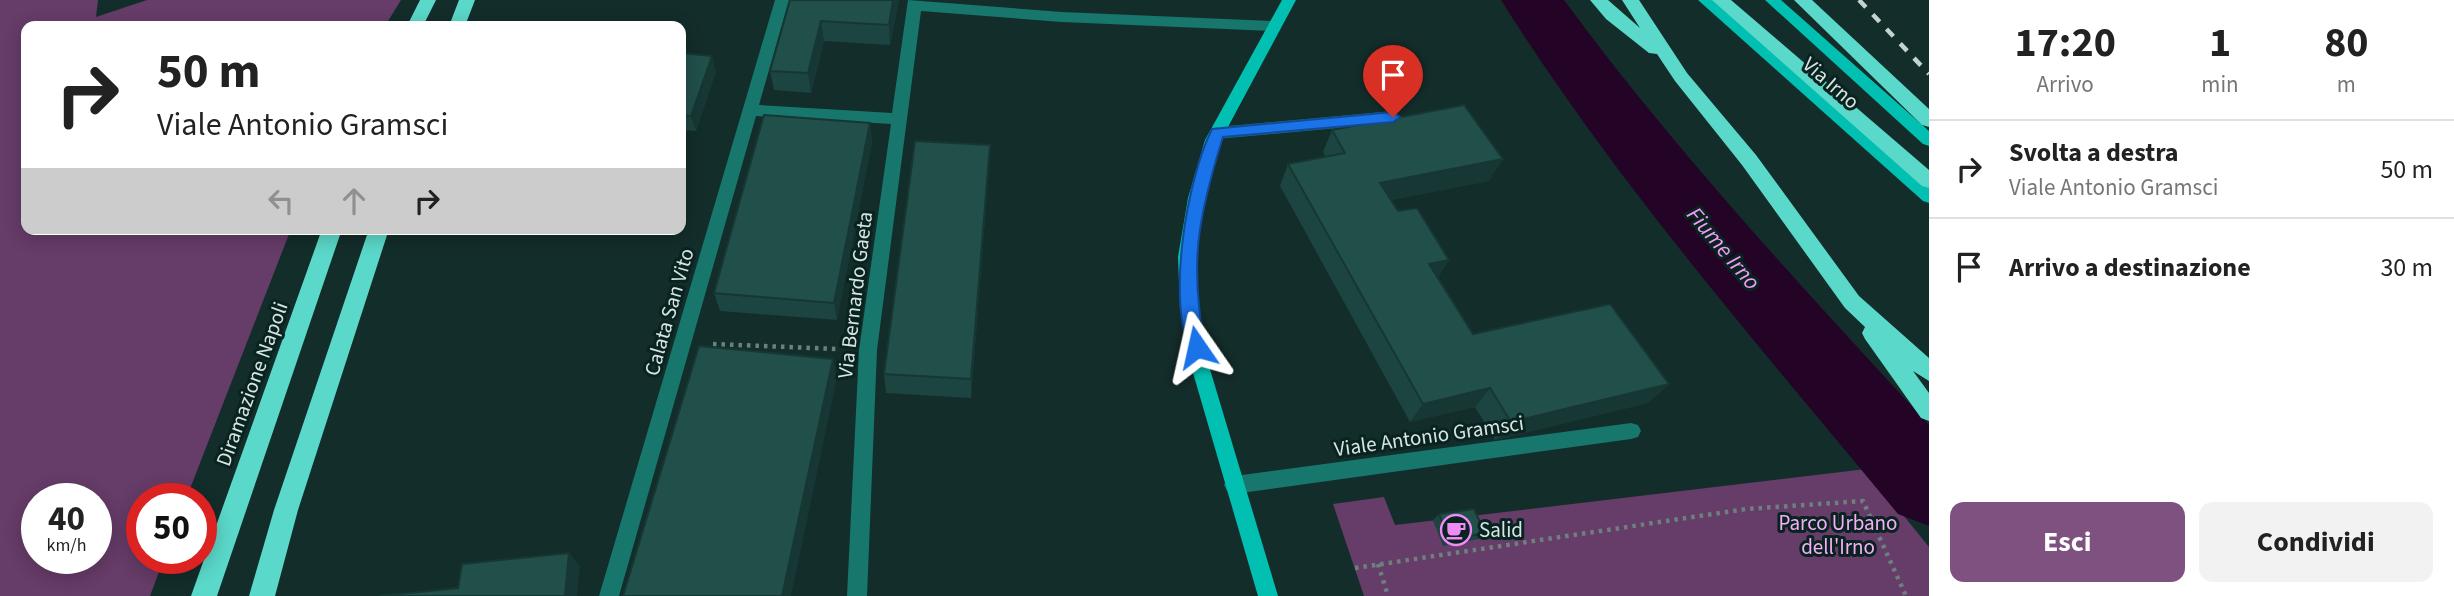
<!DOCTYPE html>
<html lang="it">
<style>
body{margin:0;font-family:"Source Sans 3",sans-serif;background:#f2f2f2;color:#222;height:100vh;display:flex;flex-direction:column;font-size:26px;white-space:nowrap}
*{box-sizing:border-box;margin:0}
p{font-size:23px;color:#767676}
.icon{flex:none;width:38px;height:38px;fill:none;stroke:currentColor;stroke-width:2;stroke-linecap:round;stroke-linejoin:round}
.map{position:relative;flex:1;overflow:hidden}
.details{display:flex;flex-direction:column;background:#fff;width:525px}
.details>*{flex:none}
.banner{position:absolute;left:21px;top:21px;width:665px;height:214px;border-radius:14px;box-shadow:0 4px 18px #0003;background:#fff;color:#222;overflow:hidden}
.speed{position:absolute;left:21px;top:483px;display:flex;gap:14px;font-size:35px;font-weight:700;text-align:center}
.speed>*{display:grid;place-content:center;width:91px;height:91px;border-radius:50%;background:#fff;box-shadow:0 4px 18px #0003;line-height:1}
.speed small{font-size:18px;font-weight:400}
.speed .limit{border:10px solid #d22;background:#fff;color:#111}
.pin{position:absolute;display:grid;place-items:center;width:60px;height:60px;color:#fff;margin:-72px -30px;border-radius:50% 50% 50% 0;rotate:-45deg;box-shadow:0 0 7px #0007}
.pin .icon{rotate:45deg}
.me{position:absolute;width:77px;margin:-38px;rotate:349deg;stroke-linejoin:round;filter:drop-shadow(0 0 5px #0008)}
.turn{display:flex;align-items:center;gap:24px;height:147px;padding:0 21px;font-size:32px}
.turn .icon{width:91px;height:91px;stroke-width:2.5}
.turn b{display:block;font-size:49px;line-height:60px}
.lanes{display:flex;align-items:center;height:66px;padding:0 21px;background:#0003;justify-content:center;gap:35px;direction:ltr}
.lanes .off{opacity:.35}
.eta{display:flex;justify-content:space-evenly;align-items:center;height:119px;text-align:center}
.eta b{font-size:42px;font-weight:700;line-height:49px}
.cta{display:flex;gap:14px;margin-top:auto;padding:14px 21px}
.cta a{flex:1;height:80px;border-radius:14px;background:#7f5181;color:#fff;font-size:28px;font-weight:700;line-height:80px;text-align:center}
.cta a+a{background:#f2f2f2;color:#222}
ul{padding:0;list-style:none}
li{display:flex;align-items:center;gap:21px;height:98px;padding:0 21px;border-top:2px solid #e0e0e0}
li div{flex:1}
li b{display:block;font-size:26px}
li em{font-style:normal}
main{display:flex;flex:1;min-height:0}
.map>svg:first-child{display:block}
</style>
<main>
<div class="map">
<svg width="1929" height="596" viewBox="0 0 1929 596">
<rect width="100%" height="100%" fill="#132d2a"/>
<!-- green -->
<path fill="#663c68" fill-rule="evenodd" d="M0 0H98L96 17 147 0H401L385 26H26V229H291L186 499H142V558H164L150 596H0ZM37 499H96V558H37Z
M1866 469 1929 547V596H1364L1333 504 1384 497 1395 525Z"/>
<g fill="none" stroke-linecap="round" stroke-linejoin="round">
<!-- river -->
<path fill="#240426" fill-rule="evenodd" d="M1501 0H1564C1675 151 1802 287 1929 425V526L1898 514C1760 347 1617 184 1501 0Z"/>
<!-- path -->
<path stroke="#6c817e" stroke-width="4.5" stroke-dasharray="3.5 5" stroke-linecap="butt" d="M713 344 838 349
M1378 564 1388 596
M1355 568 1746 509 1863 501 1906 596"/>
<!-- minor -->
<path fill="#17776d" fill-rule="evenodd" d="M775 0H789L759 105 892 113 908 0 1062 12 1273 21 1280 26 1273 31 1062 22 921 11 877 350 867 596H847L859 350 891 124 756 116 619 596H599Z
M1393 111 1401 117 1393 123 1217 139 1209 133 1217 127Z
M1631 423 1638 425 1641 431 1638 437 1631 439 1234 494 1227 491 1224 485 1227 479 1234 476Z"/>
<!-- major -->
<path fill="#01c0b1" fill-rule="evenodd" d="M1282 0H1296L1221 140 1204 198 1196 257 1198 308 1209 366 1278 596H1258L1191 366 1180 308 1178 257 1188 198 1205 140Z
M1698 0H1714L1929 188V203L1923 201Z
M1765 0H1781L1929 131V146L1923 144Z"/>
<!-- highway -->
<path fill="#5ad8c9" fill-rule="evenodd" d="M420 0H436L423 26H407Z
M459 0H475L465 26H449Z
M1590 0H1608L1640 28 1622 0H1639L1687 73 1756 155 1859 296 1929 358V381L1913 371 1929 393V421L1921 418 1865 339 1862 333 1865 327 1845 308 1742 165 1675 81 1657 54 1649 53 1606 19Z
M1712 0H1731L1929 170V188L1922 186Z
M1794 0H1812L1929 109V127L1922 125Z
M322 229H342L217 596H191Z
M369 229H389L298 510 275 596H249L274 510Z"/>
<!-- rail -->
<path stroke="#c3d3d0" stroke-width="4.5" stroke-dasharray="10 10" stroke-linecap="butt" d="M1859 0 1929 74"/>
</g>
<!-- wall -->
<path fill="#1c4440" d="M790 0H899L890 45 824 41 811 93 774 90 770 71Z
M681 53 716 71 696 131 681 130Z
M870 123 872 142 837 320 720 311 714 293Z
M1332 130 1489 181 1391 200 1473 334 1669 384 1648 403 1495 440 1475 407 1410 422 1280 186 1288 164 1325 156 1323 152Z
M989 167 971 398 886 393 884 374Z
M1439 514 1485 533 1479 539 1443 546 1433 520Z"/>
<!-- shaded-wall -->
<path fill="#173734" d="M893 0H899L890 45 889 25Z
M821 21 824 41 811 93 808 73Z
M712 56 716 71 696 131 691 116Z
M870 123 872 142 837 320 834 303Z
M990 145 989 167 971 398V379Z
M1503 159 1489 181 1370 204 1380 183Z
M1449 260 1437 280 1429 264Z
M833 359 837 378 791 596H782Z
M1669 384 1648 403 1495 440 1511 422Z
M1490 388 1475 407 1410 422 1423 404Z
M569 553 580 566 577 596H565Z"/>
<!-- building -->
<path fill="#214f4a" stroke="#173734" stroke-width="2" d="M790 0H893L889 25 821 21 808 73 770 71Z
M681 53 712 56 691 116 681 115Z
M1464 105 1503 159 1380 183 1398 211 1417 208 1449 260 1429 264 1473 334 1610 304 1669 384 1511 422 1490 388 1423 404 1288 164 1345 153 1332 130Z
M764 115 870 123 834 303 714 293Z
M915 141 990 145 971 379 884 374Z
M699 346 833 359 782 596H623Z
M1474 509 1485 533 1449 540 1439 514Z
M569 553 565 596H379L458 588 462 564Z"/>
<!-- route -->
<path fill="#1a73e8" stroke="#114b97" stroke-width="2" d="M1393 112 1400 117 1393 122 1223 137C1198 217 1189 263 1205 347L1202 352H1191C1166 300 1187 179 1212 129Z"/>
<!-- icons -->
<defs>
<g id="cafe-ring" transform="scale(1.575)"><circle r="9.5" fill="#092320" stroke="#f08bf5" stroke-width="1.5"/><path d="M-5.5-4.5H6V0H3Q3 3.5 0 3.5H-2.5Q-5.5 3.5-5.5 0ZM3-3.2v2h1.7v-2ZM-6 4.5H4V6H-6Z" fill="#f08bf5"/></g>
</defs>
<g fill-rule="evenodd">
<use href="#cafe-ring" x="1456" y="530"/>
</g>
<g text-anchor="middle" stroke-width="6" stroke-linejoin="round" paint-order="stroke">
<!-- street labels -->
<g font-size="21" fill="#d7e6e3" stroke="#092320">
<text transform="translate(1831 83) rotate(41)" y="7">Via Irno</text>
<text transform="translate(855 295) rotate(-83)" y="7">Via Bernardo Gaeta</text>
<text transform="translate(669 312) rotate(-74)" y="7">Calata San Vito</text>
<text transform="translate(252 384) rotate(-70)" y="7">Diramazione Napoli</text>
<text transform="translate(1429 436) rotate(-8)" y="7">Viale Antonio Gramsci</text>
</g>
<!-- park labels -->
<g font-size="21" fill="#f6aef8" stroke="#092320">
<text x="1838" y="530">Parco Urbano<tspan x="1838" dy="24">dell'Irno</tspan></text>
</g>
<!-- poi labels -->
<g font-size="21" fill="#d7e6e3" stroke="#092320" text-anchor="start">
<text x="1479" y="537">Salid</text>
</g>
<!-- water labels -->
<g font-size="23" font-style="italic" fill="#f39af7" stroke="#092320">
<text transform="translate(1724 248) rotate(50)" y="8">Fiume Irno</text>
</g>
</g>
</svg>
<div class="speed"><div>40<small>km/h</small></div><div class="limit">50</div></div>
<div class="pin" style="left:1393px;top:117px;background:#d93025"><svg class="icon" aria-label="arrive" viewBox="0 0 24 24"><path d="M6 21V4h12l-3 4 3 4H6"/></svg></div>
<svg class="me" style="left:1197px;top:347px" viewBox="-20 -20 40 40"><path d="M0-17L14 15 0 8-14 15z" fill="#1a73e8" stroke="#fff" stroke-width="4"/></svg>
<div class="banner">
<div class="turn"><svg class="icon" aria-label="right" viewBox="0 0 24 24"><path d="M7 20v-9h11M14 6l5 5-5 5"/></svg><div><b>50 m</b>Viale Antonio Gramsci</div></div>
<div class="lanes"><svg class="icon off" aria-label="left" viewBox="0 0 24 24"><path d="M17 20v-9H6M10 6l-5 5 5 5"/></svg><svg class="icon off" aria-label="ahead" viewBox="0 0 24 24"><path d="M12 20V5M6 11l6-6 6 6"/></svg><svg class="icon" aria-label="right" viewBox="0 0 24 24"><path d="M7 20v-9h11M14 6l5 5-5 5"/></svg></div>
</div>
</div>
<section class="details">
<div class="eta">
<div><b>17:20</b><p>Arrivo</p></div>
<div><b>1</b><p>min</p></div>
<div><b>80</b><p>m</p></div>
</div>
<ul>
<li><svg class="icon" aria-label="right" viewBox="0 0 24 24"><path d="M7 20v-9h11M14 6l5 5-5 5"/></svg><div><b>Svolta a destra</b><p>Viale Antonio Gramsci</p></div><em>50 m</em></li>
<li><svg class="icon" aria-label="arrive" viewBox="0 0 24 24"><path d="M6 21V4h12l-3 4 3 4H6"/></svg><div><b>Arrivo a destinazione</b></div><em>30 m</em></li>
</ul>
<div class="cta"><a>Esci</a><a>Condividi</a></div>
</section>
</main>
